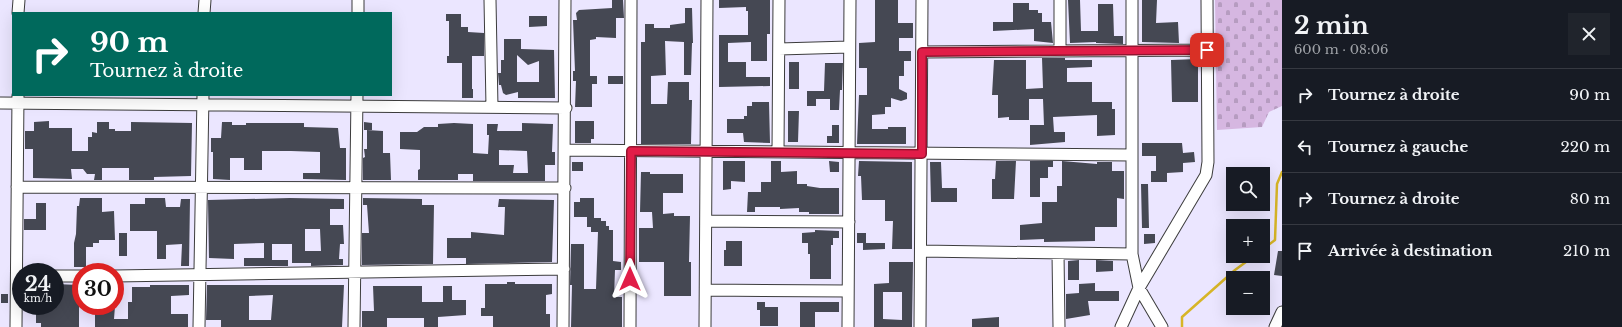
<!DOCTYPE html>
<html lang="fr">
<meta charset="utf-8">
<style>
body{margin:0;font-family:"Libre Baskerville",serif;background:#20242c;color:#f1f3f6;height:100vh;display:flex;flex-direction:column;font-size:15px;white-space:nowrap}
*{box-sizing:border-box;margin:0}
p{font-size:13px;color:#9ea1a6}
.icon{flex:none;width:22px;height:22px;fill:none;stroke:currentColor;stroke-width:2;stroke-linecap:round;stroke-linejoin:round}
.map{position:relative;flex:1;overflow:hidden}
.side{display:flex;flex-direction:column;background:#171b24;width:340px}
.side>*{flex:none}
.hud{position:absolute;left:12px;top:12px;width:380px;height:84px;border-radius:0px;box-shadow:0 4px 16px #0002;background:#00695c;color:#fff;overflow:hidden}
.tools{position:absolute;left:1226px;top:167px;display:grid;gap:8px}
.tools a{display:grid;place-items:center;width:44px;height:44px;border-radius:0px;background:#171b24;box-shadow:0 4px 16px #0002;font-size:20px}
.speed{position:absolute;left:12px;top:263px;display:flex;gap:8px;font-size:20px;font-weight:700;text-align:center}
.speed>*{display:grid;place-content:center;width:52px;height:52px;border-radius:50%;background:#171b24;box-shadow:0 4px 16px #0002;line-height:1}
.speed small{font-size:10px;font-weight:400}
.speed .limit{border:6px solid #d22;background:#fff;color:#111}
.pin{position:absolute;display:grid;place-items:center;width:34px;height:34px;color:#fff;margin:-17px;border-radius:8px;box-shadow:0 2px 6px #0006}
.me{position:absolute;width:44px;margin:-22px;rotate:0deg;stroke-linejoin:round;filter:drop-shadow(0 0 3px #0008)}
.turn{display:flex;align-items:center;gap:14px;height:84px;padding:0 12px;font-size:18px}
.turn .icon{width:52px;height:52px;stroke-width:2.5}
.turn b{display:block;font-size:28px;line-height:34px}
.round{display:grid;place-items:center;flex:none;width:42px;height:42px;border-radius:0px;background:#20242c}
.headline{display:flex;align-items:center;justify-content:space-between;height:68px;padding:0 12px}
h1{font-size:24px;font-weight:700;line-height:30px}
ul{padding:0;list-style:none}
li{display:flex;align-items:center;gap:12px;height:52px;padding:0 12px;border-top:1px solid #363941}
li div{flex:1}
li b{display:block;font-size:15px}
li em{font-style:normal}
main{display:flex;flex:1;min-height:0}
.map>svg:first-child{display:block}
</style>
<main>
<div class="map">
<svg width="1282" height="327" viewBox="0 0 1282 327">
<defs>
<pattern id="cemetery-stones" width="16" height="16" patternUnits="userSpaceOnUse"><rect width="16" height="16" fill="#d6b7e1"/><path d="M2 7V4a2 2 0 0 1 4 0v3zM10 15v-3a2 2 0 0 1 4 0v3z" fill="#b69cc0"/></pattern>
</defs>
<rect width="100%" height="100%" fill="#ebe6ff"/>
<!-- cemetery -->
<path fill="url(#cemetery-stones)" d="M1215 0H1282V106L1269 112 1262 127 1217 130Z"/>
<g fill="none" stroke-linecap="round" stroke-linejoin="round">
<!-- stream -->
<path stroke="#d7b527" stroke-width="2.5" d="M1263 249 1275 240 1277 184 1282 172
M1182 327V317L1235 270 1254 256"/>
</g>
<!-- building -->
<path fill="#454853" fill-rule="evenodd" d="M612 0H623L624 18H616V38L596 37V39L590 40V76H597V84H592V107H575L576 81H573V71H575L573 20H577L576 13 579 10 612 8Z
M719 0H770V34H767V61H751V42L728 43V62H746V77H770V86L719 87V35H748V11H746V7L719 8Z
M875 0H898V23H913V38H899V51H911V61H904V76H899V89L907 93V99L901 101 891 98V107H885V114L872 115V129H888V127H906V144H857L859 95H867V68H859V43L875 42Z
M1068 0H1080L1081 31H1098V4H1113L1114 36H1123V44L1096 43V42L1070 43Z
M1142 0H1157L1156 23 1178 22 1179 43 1142 42Z
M1013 3H1029V10H1038V13H1042V22H1051L1053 43 1034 41V29L993 31V22H1013Z
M685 8H692L693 43H692L691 75H684V42L665 41 666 75 651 76V104H667L668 82H689V100H692L691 144H641V42H645V24H654V28H670V25L685 23Z
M446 14H461V27H468V32L484 33V56H472V89H473V98H462V63H447V56H449V21H446Z
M529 16H547V26L529 27Z
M504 39H521V49L554 50 555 98H518V92L506 95 503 93 501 85H499L498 73H501V60H504ZM517 55 528 65 539 61V82H517Z
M1042 58H1065V60H1092V67L1067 68V82H1092V102H1112V109H1115V135L1097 136V115L1053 117 1054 132H1065V142L1030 145V125H1044L1043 99H1029V120H1009V117L998 118V95H992L994 60H1026V89L1043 88Z
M1198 59V102H1172L1171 60Z
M789 62H799V89H789Z
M825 63H843L842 90H840L839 110H830V99H816V106H807V91H824Z
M608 76H623V84H608Z
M752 102H769L770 143 744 142 743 133H727V119H744V116H747V106H752Z
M788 111H799L798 142H788Z
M49 121V128H72V151H88V137H92V132L97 133V122H109V129H115V131H131V122L192 123 191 176 154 177V180H129V168H102V180H94L95 174H87L83 169H71L72 179 33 178V149H25V131H34V122Z
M575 121H594V139H591V143H575Z
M222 122H232V125H246V123H304V127L338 128 340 148H346V180L303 179V173H320V152L291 151H262V170H244V158H230V180L213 179V152H211V138H221Z
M364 122 372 123V130H364Z
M454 123 473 124V153L488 154 489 135H487V124H498L497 131H522V123L553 124 552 152H555V165H545V181H473V174H458V180H418V170L420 169V150L400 149V132H417L424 127H438V124ZM499 150 527 151 528 173H513L514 165H499Z
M832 125H839V143H827V136H832Z
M367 130 383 131V153H390L391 180H363V158L365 157 364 149H367Z
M1142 143H1182L1183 153 1194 152 1195 162 1183 163V172L1167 173V182H1151V171H1156V156H1142Z
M723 161H745V182L731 181V189L723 190Z
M771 161H781V172L797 171V184H807V186L820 188H839V214H809V212H799V208L780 209V207H755V212H747L748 192H761V182H771Z
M829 161 839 162V172H830Z
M859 161 912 162V249H892L893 221H885V200H862L861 176H858Z
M996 161H1016L1014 199H992V179H995Z
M1030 161H1053V167H1048V178H1040V197H1030Z
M1062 161 1097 164V162H1112V171H1124V199L1117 198V227H1095V241L1044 242V239L1020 240V225L1042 223V202H1057V186H1062Z
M572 162H583V171H572Z
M930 162H941L942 188H957V202H931Z
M641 172H650V174H683V193H663V214L674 213V216H690L689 262H691V296H664V262H639V228H653L652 212H640Z
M1141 184H1148L1149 228H1142Z
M80 198H102V212L114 211 115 240H99V243H93V247H86V267H74V243L76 234 77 206H79Z
M145 198H165L166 207H180L181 199H190L189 266H181L182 244 166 245V259H157V231H130V204H145Z
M290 198 344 199V209H330V225H343L344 244H340L339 259H343V265L311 266V263H292V244H272V260H288V266H244V258H264V243L234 244V259L209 258 208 200ZM305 229H320L321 251H305Z
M363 198 422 199V205H434L433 264 362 265V233H369L367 205H363Z
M580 198H594V218H601V221H606V226H609V230H613V261L621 262V270H615L614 297H622V327H571L572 285H570L571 244H584V289H596L598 232H591V227H587V217H574V202H580Z
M499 199 554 200 552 262 466 264V258H447V238H471V232L504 235 505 207H498Z
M36 203H46V230H24V219H36Z
M815 230 839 231V238H833V245H831V279H810V254H808V243H802V233L815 232Z
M119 233H127V256H119Z
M857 233H866V243H857Z
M1144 234H1155V243L1144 244Z
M726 241H742V266H724V250H726Z
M863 243H885V249L863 250Z
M1278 251H1282V276L1274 275Z
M1079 260V280H1068V261Z
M1096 260 1113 261V271L1096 272Z
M889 262H913L912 327H874V284L889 283ZM883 292H902V320L883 319Z
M507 282H515V284H552V294L546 295V314H550V327H493V316H481V308H485V284H507Z
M1095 283V291H1119V301H1088L1090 315 1066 319V294L1079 293V284Z
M55 284 79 285V327H41V323H36V313H32V306H55Z
M150 285H189V295L171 296V314H188V327H95V312H102V306H115L114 319H128V302H132V287H150Z
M207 285H344L342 327H221V320H206ZM273 295 271 320H249V296Z
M373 286H422V302H443V286H452V300H466V315L438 317V327H424V318H387V327H362V311H374Z
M1 294H8V303H1Z
M757 302H765V307H778V326H760V310H757Z
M800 302H839V312H815V327H800Z
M999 317V327H972V319Z"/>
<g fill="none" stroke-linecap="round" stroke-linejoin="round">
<!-- minor casing -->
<g stroke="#3c3c3c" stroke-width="13">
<path id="minor" d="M490 0 492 107
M1132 0V254L1139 288 1162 327
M18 13 19 0
M204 13 205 0
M358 13V0
M779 49 849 47
M1060 51V0
M922 52 1207 50
M0 103 566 108
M565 150 1132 155
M778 152 779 0
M17 187 565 188
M706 221 849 222
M921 251 1132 254
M1058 253 1059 327
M55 276H81
M115 276 564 269
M706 290 848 291
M16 327 18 95
M199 327 203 95
M354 327 357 95
M563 327 565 0
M630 327 631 0
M705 327 707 0
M848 327 850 0
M920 327 922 0
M1121 327 1139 288 1206 175 1208 162 1207 0
M1275 327 1282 312"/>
</g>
<!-- minor -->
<use href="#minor" stroke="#fff" stroke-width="11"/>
</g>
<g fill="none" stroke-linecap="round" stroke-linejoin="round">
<!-- route casing -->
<g stroke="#92132f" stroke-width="10">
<path id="route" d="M630 279 631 151 922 154V52L1207 50"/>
</g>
<!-- route -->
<use href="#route" stroke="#e11d48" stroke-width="7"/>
</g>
</svg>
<div class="tools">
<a><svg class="icon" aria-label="search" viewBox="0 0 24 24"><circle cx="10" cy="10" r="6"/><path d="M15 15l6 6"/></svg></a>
<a>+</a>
<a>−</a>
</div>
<div class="speed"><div>24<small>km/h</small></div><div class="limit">30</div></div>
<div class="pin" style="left:1207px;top:50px;background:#d93025"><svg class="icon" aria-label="arrive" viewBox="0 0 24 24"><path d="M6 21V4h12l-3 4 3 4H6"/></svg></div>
<svg class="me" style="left:630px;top:279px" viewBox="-20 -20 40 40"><path d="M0-17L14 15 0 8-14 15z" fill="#e11d48" stroke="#fff" stroke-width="4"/></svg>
<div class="hud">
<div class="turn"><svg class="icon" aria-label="right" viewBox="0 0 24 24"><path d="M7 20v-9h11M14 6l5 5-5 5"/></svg><div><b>90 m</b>Tournez à droite</div></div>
</div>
</div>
<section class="side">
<div class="headline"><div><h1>2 min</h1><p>600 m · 08:06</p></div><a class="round"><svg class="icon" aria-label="close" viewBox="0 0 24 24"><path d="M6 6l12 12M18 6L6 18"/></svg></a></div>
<ul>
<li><svg class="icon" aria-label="right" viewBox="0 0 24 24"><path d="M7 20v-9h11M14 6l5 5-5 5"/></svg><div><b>Tournez à droite</b></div><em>90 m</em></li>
<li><svg class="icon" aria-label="left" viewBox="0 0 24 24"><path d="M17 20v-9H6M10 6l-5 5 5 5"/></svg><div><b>Tournez à gauche</b></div><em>220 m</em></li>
<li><svg class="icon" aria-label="right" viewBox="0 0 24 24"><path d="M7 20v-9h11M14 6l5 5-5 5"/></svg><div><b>Tournez à droite</b></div><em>80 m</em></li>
<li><svg class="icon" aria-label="arrive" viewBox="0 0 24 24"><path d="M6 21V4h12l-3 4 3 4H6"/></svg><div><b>Arrivée à destination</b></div><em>210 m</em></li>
</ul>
</section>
</main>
